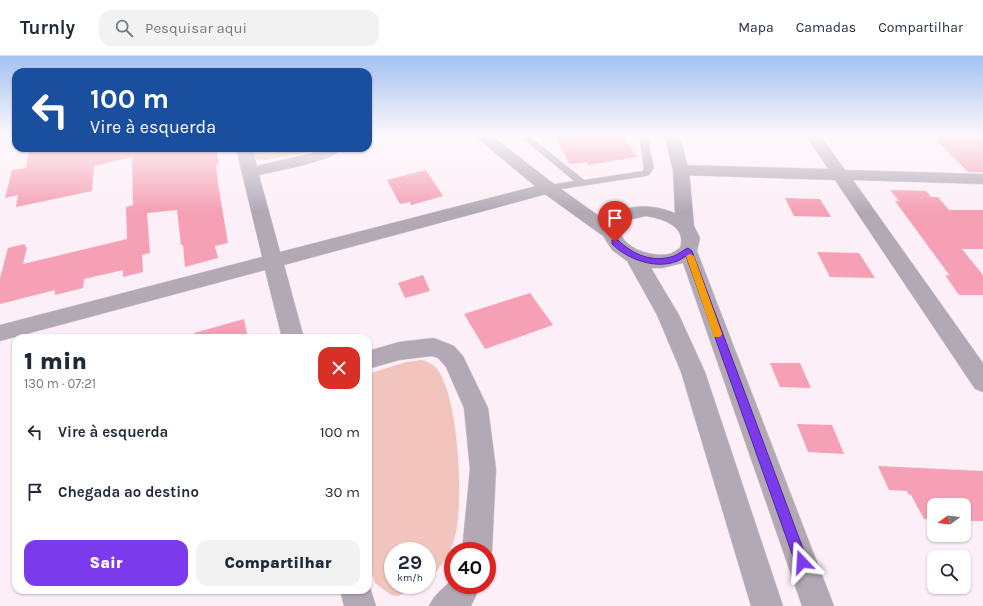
<!DOCTYPE html>
<html lang="pt">
<meta charset="utf-8">
<style>
body{margin:0;font-family:Karla,sans-serif;background:#f2f2f3;color:#1f2937;height:100vh;display:flex;flex-direction:column;font-size:15px;white-space:nowrap}
*{box-sizing:border-box;margin:0}
p{font-size:13px;color:#747a83}
.icon{flex:none;width:22px;height:22px;fill:none;stroke:currentColor;stroke-width:2;stroke-linecap:round;stroke-linejoin:round}
.map{position:relative;flex:1;overflow:hidden}
.details{position:absolute;left:12px;top:278px;width:360px;height:260px;display:flex;flex-direction:column;background:#fff;border-radius:12px;box-shadow:0 1px 3px #0004}
.details>*{flex:none}
.hud{position:absolute;left:12px;top:12px;width:360px;height:84px;border-radius:12px;box-shadow:0 1px 3px #0004;background:#1a4fa0;color:#fff;overflow:hidden}
.needle{width:26px;rotate:255deg}
.tools{position:absolute;left:927px;top:442px;display:grid;gap:8px}
.tools a{display:grid;place-items:center;width:44px;height:44px;border-radius:8px;background:#fff;box-shadow:0 1px 3px #0004;font-size:20px}
.speed{position:absolute;left:384px;top:486px;display:flex;gap:8px;font-size:20px;font-weight:700;text-align:center}
.speed>*{display:grid;place-content:center;width:52px;height:52px;border-radius:50%;background:#fff;box-shadow:0 1px 3px #0004;line-height:1}
.speed small{font-size:10px;font-weight:400}
.speed .limit{border:6px solid #d22;background:#fff;color:#111}
.pin{position:absolute;display:grid;place-items:center;width:34px;height:34px;color:#fff;margin:-41px -17px;border-radius:50% 50% 50% 0;rotate:-45deg;box-shadow:0 0 4px #0007}
.pin .icon{rotate:45deg}
.me{position:absolute;width:44px;margin:-22px;rotate:340deg;stroke-linejoin:round;filter:drop-shadow(0 0 3px #0008)}
.turn{display:flex;align-items:center;gap:14px;height:84px;padding:0 12px;font-size:18px}
.turn .icon{width:52px;height:52px;stroke-width:2.5}
.turn b{display:block;font-size:28px;line-height:34px}
.round{display:grid;place-items:center;flex:none;width:42px;height:42px;border-radius:12px;background:#f2f2f3}
.summary{display:flex;align-items:center;justify-content:space-between;height:68px;padding:0 12px}
h1{font-size:24px;font-weight:800;line-height:30px}
.button{display:flex;gap:8px;margin-top:auto;padding:8px 12px}
.button a{flex:1;height:46px;border-radius:12px;background:#7c3aed;color:#fff;font-size:16px;font-weight:800;line-height:46px;text-align:center}
.button a+a{background:#f2f2f3;color:#1f2937}
ul{padding:0;list-style:none}
li{display:flex;align-items:center;gap:12px;height:60px;padding:0 12px}
li div{flex:1}
li b{display:block;font-size:15px}
li em{font-style:normal}
header{display:flex;align-items:center;gap:24px;box-sizing:border-box;height:56px;padding:0 20px;background:#fff;border-bottom:1px solid #e0e1e3}
header strong{font-size:19px}
nav{display:flex;gap:22px;margin-inline-start:auto;font-size:14px}
.search{width:280px;height:36px;background:#f2f2f3;display:flex;align-items:center;gap:10px;box-sizing:border-box;padding:0 14px;border-radius:12px;color:#747a83;font-size:15px}
.map>svg:first-child{display:block}
</style>
<header>
<strong>Turnly</strong>
<div class="search"><svg class="icon" aria-label="search" viewBox="0 0 24 24"><circle cx="10" cy="10" r="6"/><path d="M15 15l6 6"/></svg>Pesquisar aqui</div>
<nav><a>Mapa</a><a>Camadas</a><a>Compartilhar</a></nav>
</header>
<div class="map">
<svg width="983" height="550" viewBox="0 0 983 550">
<rect width="100%" height="100%" fill="#fdeff7"/>
<!-- green -->
<path fill="#f1c5be" d="M250 92H315L313 95 267 104 254 103Z
M422 304C428 306 433 308 437 313 459 341 464 447 455 481 450 499 439 513 427 527V495H393V529H423L398 540 391 539 375 527 368 504V318L406 306Z"/>
<!-- building -->
<path fill="#f5a0b4" d="M555 79H622L637 101 588 109 587 106 569 108Z
M934 82 983 83V116H968Z
M30 92H216L219 108 216 109 218 128 228 187 215 190 218 202 185 211 183 189H181L177 154 147 157 150 197 142 199 143 216 123 221V214L84 223 83 232 55 239V234L0 248V222L8 192 25 188V191H27L23 208 127 183 126 151 133 149 132 101 94 110 92 135 16 151 18 139 5 142 12 114 26 112Z
M426 114 443 140 411 149 410 146 400 148 387 124Z
M890 134 926 135 931 141H938L949 154H983V193H962L983 219V239H959L945 219 950 220 895 145H899Z
M785 142 820 143 831 161 794 160Z
M817 196 859 197 875 222 830 221Z
M423 219 430 235 405 242 398 227Z
M530 237 553 269 485 293 464 258Z
M244 263 248 282H195L194 277Z
M770 307H800L811 332 780 331Z
M797 368 832 369 844 398 808 396Z
M878 410 983 415V465H964V449H934V464L924 463 911 439 908 438 907 435 889 434Z"/>
<g fill="none" stroke-linecap="round" stroke-linejoin="round">
<!-- service casing -->
<g stroke="#daccd4" stroke-width="1">
<path id="service" d="M519 79H528L584 124 643 115 644 112 639 79H647L654 112 649 119 646 120 548 135 543 132 544 130 574 125Z"/>
</g>
<!-- minor casing -->
<g stroke="#daccd4" stroke-width="1">
<path id="minor" d="M0 79H9L5 84 0 86Z
M806 79H820L845 114 983 118V128L853 124 983 307V336L975 333 835 124 681 119 675 117 673 114 675 111 681 109 828 113Z
M236 92H252L257 110 316 96 323 92H343C334 105 276 115 259 119L280 196 548 127 554 128 556 132 554 136 284 209 304 282H282L265 214 0 285V269L262 201Z
M434 282 454 290 463 300 488 352 496 413 492 495 487 506V495H462L470 413 464 352 446 311 438 302 432 300 399 304 368 313V295L399 286Z
M453 521V529H481L471 550H429C436 535 444 534 453 521Z
M368 525 376 550H344L340 534H368Z"/>
</g>
<!-- tertiary casing -->
<g stroke="#daccd4" stroke-width="1">
<path id="tertiary" d="M474 79H491L554 128 606 165C624 146 653 148 675 157L673 114 664 79H679L689 114 694 170 700 182 697 195 834 550H802L683 207 662 212H651L679 259 705 316 783 550H751L681 316 657 259 627 205 612 194 603 180 542 136ZM646 160C663 163 687 170 680 192 676 194 673 197 669 198 653 202 616 191 621 170L629 164Z"/>
</g>
<!-- service -->
<use href="#service" fill="#b2a9b5" fill-rule="evenodd"/>
<!-- minor -->
<use href="#minor" fill="#b2a9b5" fill-rule="evenodd"/>
<!-- tertiary -->
<use href="#tertiary" fill="#b2a9b5" fill-rule="evenodd"/>
</g>
<!-- sky -->
<linearGradient id="sky" x2="0" y2="1"><stop stop-color="#a3c2f0"/><stop offset="0.51" stop-color="#fef8fb"/><stop offset="1" stop-color="#fef8fb" stop-opacity="0"/></linearGradient>
<rect width="983" height="156" fill="url(#sky)"/>
<!-- route -->
<path fill="#7c3aed" stroke="#51269a" d="M612 184H618C633 199 653 207 674 200 679 198 683 194 688 192L692 195 808 506 806 511 802 512 797 511 795 506 686 200C664 217 629 205 612 188Z"/>
<!-- slow -->
<path fill="#f59e0b" d="M690 198 694 200 722 278 720 281H714L713 278 686 200Z"/>
</svg>
<div class="tools">
<a><svg class="needle" viewBox="-14 -14 28 28"><path d="M0-13l5 13h-10z" fill="#e53935"/><path d="M0 13l5-13h-10z" fill="#747a83"/></svg></a>
<a><svg class="icon" aria-label="search" viewBox="0 0 24 24"><circle cx="10" cy="10" r="6"/><path d="M15 15l6 6"/></svg></a>
</div>
<div class="speed"><div>29<small>km/h</small></div><div class="limit">40</div></div>
<div class="pin" style="left:615px;top:186px;background:#d93025"><svg class="icon" aria-label="arrive" viewBox="0 0 24 24"><path d="M6 21V4h12l-3 4 3 4H6"/></svg></div>
<svg class="me" style="left:802px;top:506px" viewBox="-20 -20 40 40"><path d="M0-17L14 15 0 8-14 15z" fill="#7c3aed" stroke="#fff" stroke-width="4"/></svg>
<div class="hud">
<div class="turn"><svg class="icon" aria-label="left" viewBox="0 0 24 24"><path d="M17 20v-9H6M10 6l-5 5 5 5"/></svg><div><b>100 m</b>Vire à esquerda</div></div>
</div>
<section class="details">
<div class="summary"><div><h1>1 min</h1><p>130 m · 07:21</p></div><a class="round" style="background:#d93025;color:#fff"><svg class="icon" aria-label="close" viewBox="0 0 24 24"><path d="M6 6l12 12M18 6L6 18"/></svg></a></div>
<ul>
<li><svg class="icon" aria-label="left" viewBox="0 0 24 24"><path d="M17 20v-9H6M10 6l-5 5 5 5"/></svg><div><b>Vire à esquerda</b></div><em>100 m</em></li>
<li><svg class="icon" aria-label="arrive" viewBox="0 0 24 24"><path d="M6 21V4h12l-3 4 3 4H6"/></svg><div><b>Chegada ao destino</b></div><em>30 m</em></li>
</ul>
<div class="button"><a>Sair</a><a>Compartilhar</a></div>
</section>
</div>
